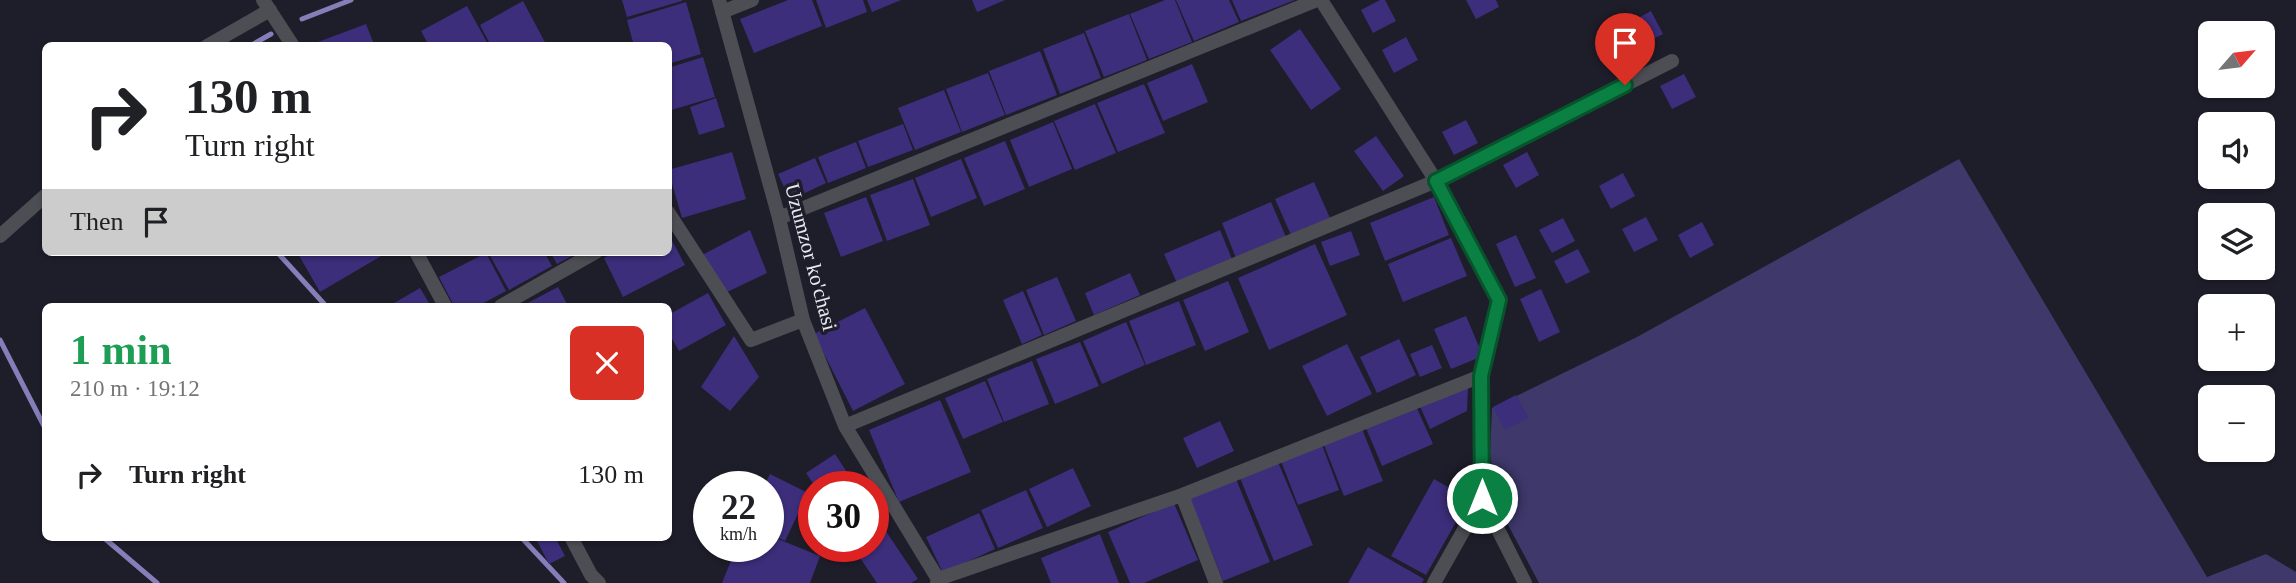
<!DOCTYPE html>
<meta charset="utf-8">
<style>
body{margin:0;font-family:"Times New Roman",serif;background:#f2f2f2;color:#202124;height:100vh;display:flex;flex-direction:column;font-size:26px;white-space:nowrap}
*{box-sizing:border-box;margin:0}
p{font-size:23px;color:#757577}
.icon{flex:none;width:38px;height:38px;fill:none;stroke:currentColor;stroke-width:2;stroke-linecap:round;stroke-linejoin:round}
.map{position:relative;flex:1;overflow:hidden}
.drawer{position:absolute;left:42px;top:303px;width:630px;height:238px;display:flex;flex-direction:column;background:#fff;border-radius:10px;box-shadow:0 2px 5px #0004}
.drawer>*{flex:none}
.guide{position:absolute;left:42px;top:42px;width:630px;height:214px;border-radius:10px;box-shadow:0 2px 5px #0004;background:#fff;color:#202124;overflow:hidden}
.needle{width:46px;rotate:62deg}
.controls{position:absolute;left:2198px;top:21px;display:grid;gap:14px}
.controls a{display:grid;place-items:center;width:77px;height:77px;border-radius:10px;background:#fff;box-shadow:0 2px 5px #0004;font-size:35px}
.speed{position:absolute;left:693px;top:471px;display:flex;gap:14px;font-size:35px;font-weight:700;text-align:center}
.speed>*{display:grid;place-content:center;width:91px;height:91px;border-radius:50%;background:#fff;box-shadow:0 2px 5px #0004;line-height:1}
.speed small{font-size:18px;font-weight:400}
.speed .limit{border:10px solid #d22;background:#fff;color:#111}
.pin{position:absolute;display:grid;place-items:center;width:60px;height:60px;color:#fff;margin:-72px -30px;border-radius:50% 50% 50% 0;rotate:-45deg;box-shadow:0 0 7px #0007}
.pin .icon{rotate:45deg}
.me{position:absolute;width:77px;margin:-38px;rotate:0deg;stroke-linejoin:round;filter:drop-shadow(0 0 5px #0008)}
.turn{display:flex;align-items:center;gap:24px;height:147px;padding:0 28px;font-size:32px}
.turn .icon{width:91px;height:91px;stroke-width:2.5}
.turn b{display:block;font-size:49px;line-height:60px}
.then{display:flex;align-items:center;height:66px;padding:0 28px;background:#0003;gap:14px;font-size:26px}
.round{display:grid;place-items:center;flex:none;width:74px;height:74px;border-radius:10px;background:#f2f2f2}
.overview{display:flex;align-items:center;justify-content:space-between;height:119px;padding:0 28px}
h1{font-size:42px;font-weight:600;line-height:52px;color:#1e9e55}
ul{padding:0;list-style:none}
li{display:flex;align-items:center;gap:21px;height:105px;padding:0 28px}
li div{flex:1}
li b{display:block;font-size:26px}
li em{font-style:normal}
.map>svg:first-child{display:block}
</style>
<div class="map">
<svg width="2296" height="583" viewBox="0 0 2296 583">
<rect width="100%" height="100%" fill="#1e1d2a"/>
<!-- green -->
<path fill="#3e386b" d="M1959 159 2207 577 2266 554 2296 572V583H1539L1498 506 1490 454 1492 408 1637 337Z"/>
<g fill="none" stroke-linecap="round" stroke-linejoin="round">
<!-- stream -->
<path stroke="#857eb8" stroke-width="5" d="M302 19 351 0
M250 46 271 34
M277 252 326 306
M0 340 46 430
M103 537 157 583
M521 537 564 583"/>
</g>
<!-- building -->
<path fill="#3c2e7b" d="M622 0H682V1L627 17Z
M788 0H812L822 26 754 53 740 19Z
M816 0H863L867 12 826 28Z
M867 0H901L872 12Z
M972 0H1005L977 12Z
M1165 0H1175L1192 42 1149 59 1130 14Z
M1176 0H1229L1239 22 1194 41Z
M1232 0H1295L1241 21Z
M1380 0H1385L1396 21 1373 33 1361 10Z
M1466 0H1496L1499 7 1476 19Z
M523 1 547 46H491L480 25Z
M686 2 701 54 668 64V46H634L627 20Z
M467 6 489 46H429L421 31Z
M1651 11 1663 34 1639 46 1627 24Z
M1129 14 1147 60 1104 77 1085 31Z
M366 24 374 44 310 46V45Z
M1300 29 1341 89 1311 110 1270 50Z
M1084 33 1101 78 1060 94 1043 49Z
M1406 37 1418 60 1394 73 1382 50Z
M1040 51 1057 95 1006 115 989 71Z
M703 57 715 97 668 111V68Z
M1192 64 1208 102 1163 121 1147 83Z
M988 73 1005 115 962 132 946 89Z
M1684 74 1696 97 1672 109 1660 86Z
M1144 84 1165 133 1118 152 1097 103Z
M944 90 961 132 915 150 898 108Z
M716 98 725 127 699 135 690 107Z
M1095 104 1116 153 1075 170 1054 121Z
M1466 120 1478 143 1454 155 1442 132Z
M1053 122 1072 169 1029 187 1010 140Z
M903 124 913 150 868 167 858 141Z
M1376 136 1404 176 1383 191 1354 151Z
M1005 141 1025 189 984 206 964 158Z
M856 142 866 168 828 183 818 157Z
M732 152 746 199 682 218 668 170Z
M1527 152 1539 175 1516 188 1503 165Z
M815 158 826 183 790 200 778 174Z
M961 159 977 198 931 217 915 178Z
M1623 173 1635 196 1611 209 1599 186Z
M913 179 930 225 887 241 870 195Z
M1314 182 1330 218 1291 235 1275 199Z
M866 197 883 241 841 257 824 213Z
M1434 197 1449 235 1385 261 1370 223Z
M1271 202 1286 237 1236 258 1222 223Z
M1646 217 1658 240 1634 252 1622 229Z
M1563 218 1575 241 1552 253 1539 230Z
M1702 222 1714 245 1690 258 1678 235Z
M750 230 767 273 725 293 702 255Z
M1220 230 1232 259 1177 283 1164 254Z
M1351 231 1360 255 1330 266 1321 242Z
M668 233 685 265 623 297 604 258 615 252H668Z
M1516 235 1536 278 1515 287 1496 244Z
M1451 238 1467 276 1403 302 1388 264Z
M1315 244 1347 315 1269 350 1238 278Z
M1578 249 1590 272 1566 284 1554 261Z
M297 252H388L320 292Z
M488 252H544L552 266 509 290Z
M550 252H579L557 264Z
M486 253 506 291 478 306H454L439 277Z
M1130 273 1140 295 1094 315 1085 293Z
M1057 277 1076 321 1044 335 1026 290Z
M1228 281 1249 332 1205 351 1183 300Z
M558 287 568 306H522Z
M420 288 431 306H389Z
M1541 289 1560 332 1539 342 1520 299Z
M1023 291 1042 335 1022 344 1003 300Z
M708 293 726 325 679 351 668 332V315Z
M1179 301 1196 345 1146 365 1129 321Z
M865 308 905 384 853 411 814 334Z
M1466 316 1483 356 1451 369 1434 329Z
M1126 322 1145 365 1102 384 1083 341Z
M734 336 759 377 730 411 701 387Z
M1399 339 1416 375 1377 393 1360 357Z
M1080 342 1099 386 1055 404 1036 359Z
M1347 344 1372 394 1327 416 1302 366Z
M1432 345 1442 368 1420 377 1410 354Z
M1032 361 1049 404 1004 422 987 379Z
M985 381 1003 422 963 439 945 398Z
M1468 385 1467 411 1430 429 1419 404Z
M1516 395 1529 418 1505 430 1493 407Z
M940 400 971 472 899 502 869 430Z
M1416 406 1433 444 1382 466 1366 428Z
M1220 421 1234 451 1197 468 1183 438Z
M1362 429 1383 481 1344 496 1324 445Z
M1322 445 1339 490 1298 505 1281 461Z
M835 454 856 486H815L806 473Z
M1278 462 1313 545 1274 561 1240 478Z
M1073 468 1091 506 1047 527 1029 489Z
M770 474 808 493 785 541 768 533V486H764Z
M1236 479 1270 562 1223 581 1190 498Z
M1434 479 1469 499 1426 575 1391 556Z
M1026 490 1043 528 998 548 981 510Z
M1174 503 1198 560 1144 583H1130L1108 532Z
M873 512 918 579 911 583H877L852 546H873Z
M979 513 995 549 943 573 926 537Z
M1100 534 1119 583H1051L1041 558Z
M768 535 820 556 810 583H722L737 546H768Z
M535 537H555L565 556 549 564Z
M1368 547 1424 579 1422 583H1348Z"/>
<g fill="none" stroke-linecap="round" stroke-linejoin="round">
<!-- minor -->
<path stroke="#4d4d54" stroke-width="14" d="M263 0 293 46
M719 0 779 218 803 320 845 426 938 579 937 583
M1321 0 1436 181 1499 300 1481 376 1482 498 1434 583
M722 12 752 0
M207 46 270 10
M668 212 751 340 803 320
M779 218 1317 0
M0 236 46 195
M416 252 445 306
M501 306 596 252
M845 426 1436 181 1672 61
M1182 495 1216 583
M1482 498 1525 583
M571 537 591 575 599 583
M938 579 1182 495 1481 376"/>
</g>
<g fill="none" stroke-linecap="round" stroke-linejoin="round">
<!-- route casing -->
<g stroke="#07532c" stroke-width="18">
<path id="route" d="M1482 498 1481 376 1499 300 1436 181 1625 85"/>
</g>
<!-- route -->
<use href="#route" stroke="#0b8043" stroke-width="12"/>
</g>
<g text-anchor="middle" stroke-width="7" stroke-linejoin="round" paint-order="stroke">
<!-- street labels -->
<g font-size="21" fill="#e8e8f1" stroke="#1e1d2a">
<text transform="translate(811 257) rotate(75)" y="7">Uzumzor ko'chasi</text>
</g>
</g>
</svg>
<div class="controls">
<a><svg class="needle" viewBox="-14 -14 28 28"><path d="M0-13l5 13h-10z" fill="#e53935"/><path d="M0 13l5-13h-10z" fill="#757577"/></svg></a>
<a><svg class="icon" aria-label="sound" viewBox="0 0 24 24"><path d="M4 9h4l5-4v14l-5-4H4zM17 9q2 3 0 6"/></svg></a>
<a><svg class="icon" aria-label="layers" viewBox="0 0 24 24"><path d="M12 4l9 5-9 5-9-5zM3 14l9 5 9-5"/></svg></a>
<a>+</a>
<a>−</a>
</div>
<div class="speed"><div>22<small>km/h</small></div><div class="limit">30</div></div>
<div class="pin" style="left:1625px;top:85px;background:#d93025"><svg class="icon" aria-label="arrive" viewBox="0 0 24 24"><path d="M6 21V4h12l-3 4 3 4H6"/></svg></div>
<svg class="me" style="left:1482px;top:498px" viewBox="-20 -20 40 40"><circle r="17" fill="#0b8043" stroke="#fff" stroke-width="3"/><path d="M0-11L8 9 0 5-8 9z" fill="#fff"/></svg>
<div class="guide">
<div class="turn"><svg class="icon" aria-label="right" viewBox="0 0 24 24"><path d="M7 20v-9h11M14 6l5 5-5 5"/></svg><div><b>130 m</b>Turn right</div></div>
<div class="then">Then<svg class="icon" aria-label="arrive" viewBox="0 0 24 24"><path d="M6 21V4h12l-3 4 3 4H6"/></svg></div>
</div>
<section class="drawer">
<div class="overview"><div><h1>1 min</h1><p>210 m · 19:12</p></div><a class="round" style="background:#d93025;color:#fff"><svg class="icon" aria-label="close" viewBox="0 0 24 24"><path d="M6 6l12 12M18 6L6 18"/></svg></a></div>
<ul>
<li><svg class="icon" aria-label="right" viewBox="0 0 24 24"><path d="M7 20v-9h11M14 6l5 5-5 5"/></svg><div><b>Turn right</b></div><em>130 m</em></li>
</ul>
</section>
</div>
